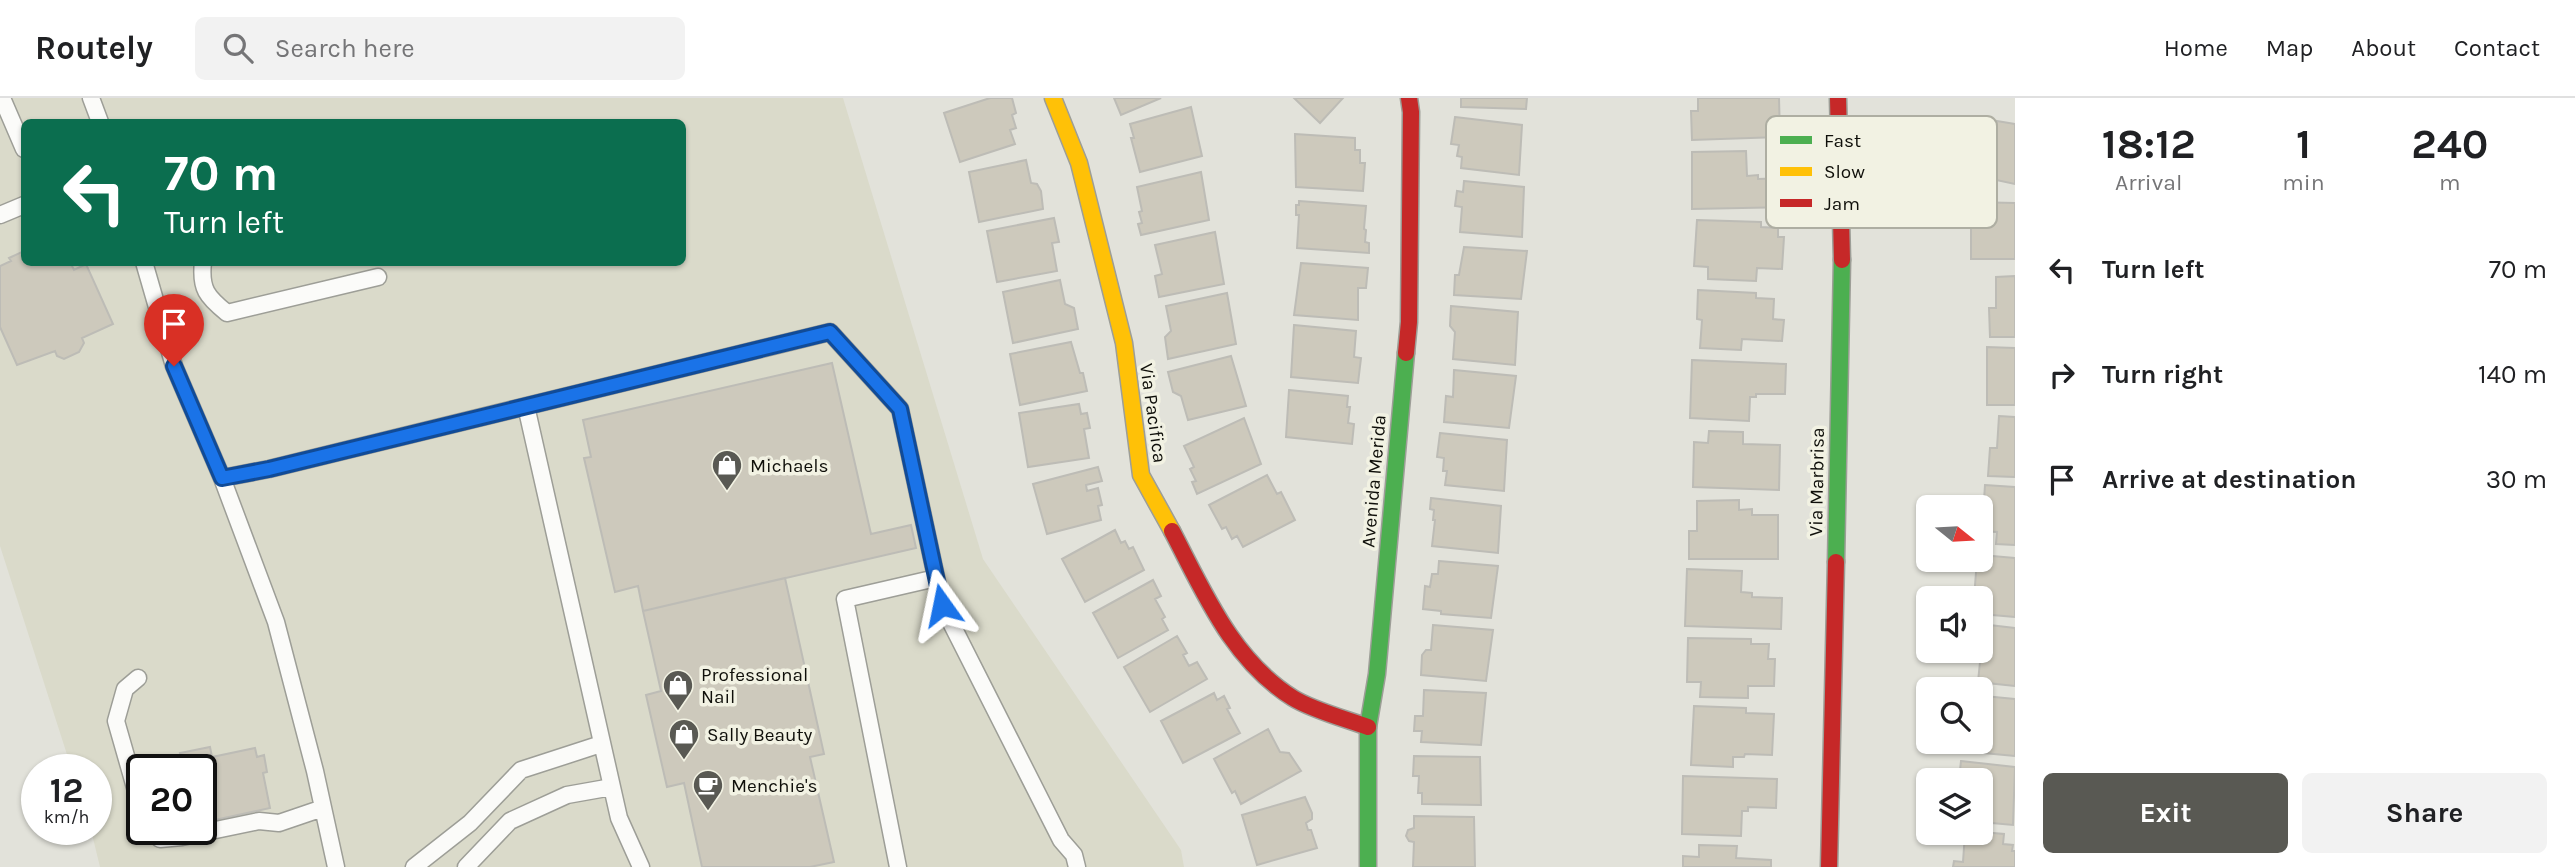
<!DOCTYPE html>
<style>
body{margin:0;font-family:Karla,sans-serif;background:#f2f2f2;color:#202124;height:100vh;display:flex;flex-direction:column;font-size:26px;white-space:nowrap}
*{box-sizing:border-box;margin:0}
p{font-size:23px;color:#757577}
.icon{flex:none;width:38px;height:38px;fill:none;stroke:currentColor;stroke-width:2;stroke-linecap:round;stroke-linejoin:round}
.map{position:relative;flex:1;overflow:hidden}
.panel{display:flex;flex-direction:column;background:#fff;width:560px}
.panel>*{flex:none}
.hud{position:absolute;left:21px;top:21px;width:665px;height:147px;border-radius:10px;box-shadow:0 2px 5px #0004;background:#0b6e4f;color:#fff;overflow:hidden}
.needle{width:46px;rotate:108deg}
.fabs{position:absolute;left:1916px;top:397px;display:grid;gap:14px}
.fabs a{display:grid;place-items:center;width:77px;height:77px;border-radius:10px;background:#fff;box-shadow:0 2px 5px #0004;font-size:35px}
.speed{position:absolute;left:21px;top:656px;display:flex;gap:14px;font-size:35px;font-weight:700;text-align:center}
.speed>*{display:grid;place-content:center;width:91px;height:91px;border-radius:50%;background:#fff;box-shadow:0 2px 5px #0004;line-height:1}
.speed small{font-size:18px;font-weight:400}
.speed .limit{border:4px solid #111;border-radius:10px;background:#fff;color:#111}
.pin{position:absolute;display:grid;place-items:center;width:60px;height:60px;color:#fff;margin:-72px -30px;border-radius:50% 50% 50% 0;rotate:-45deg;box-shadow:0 0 7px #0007}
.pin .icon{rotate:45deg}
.me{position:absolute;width:77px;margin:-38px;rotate:348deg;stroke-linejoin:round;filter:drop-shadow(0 0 5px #0008)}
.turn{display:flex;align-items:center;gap:24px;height:147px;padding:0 28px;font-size:32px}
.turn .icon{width:91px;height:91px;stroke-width:2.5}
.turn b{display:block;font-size:49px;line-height:60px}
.eta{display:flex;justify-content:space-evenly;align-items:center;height:119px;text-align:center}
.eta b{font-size:42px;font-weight:700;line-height:49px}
.primary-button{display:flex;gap:14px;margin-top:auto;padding:14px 28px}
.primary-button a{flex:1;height:80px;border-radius:10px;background:#595953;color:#fff;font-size:28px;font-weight:700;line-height:80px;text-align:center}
.primary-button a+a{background:#f2f2f2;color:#202124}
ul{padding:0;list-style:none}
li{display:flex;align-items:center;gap:21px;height:105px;padding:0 28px}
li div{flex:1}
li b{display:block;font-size:26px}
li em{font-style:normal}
header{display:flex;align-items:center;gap:42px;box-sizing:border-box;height:98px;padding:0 35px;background:#fff;border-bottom:2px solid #e0e0e0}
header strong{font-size:33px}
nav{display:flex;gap:38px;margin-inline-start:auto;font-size:24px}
.search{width:490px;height:63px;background:#f2f2f2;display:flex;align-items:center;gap:18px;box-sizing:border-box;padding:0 24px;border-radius:10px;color:#757577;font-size:26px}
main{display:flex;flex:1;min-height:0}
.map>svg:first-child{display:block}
</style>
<header>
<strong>Routely</strong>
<div class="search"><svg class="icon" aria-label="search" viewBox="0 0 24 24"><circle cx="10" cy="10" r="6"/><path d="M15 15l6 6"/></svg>Search here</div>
<nav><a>Home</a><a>Map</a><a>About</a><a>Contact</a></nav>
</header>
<main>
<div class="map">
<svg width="2015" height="769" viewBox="0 0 2015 769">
<rect width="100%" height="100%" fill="#e2e2da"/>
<!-- built -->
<path fill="#dadaca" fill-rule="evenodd" d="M0 0H843L983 461 1181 752 1184 769H100L91 732H96V672H72L0 448ZM24 24H682V164H24ZM142 672H201V732H142Z"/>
<!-- building -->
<path fill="#cdc9bc" stroke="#bdbcb6" stroke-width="2" d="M990 0H1012L1016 15 1012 17 1016 30 1010 32 1015 46 960 64 944 15Z
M1114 0H1161L1121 17Z
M1294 0H1343L1320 25Z
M1461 0H1527L1526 11 1461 9Z
M1698 0H1779L1780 39 1692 42 1691 13H1698Z
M1191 9 1202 58 1140 74 1131 40H1134L1130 26Z
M1455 19 1522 27 1519 77 1461 70 1462 59 1457 58 1459 47 1451 46Z
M1997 23 2015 26V86L1973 77 1982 32 1995 34Z
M1295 36 1355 40V52H1360V65H1365L1363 93 1296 89Z
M1746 53 1747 78 1758 77V81L1786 80V109L1692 111V54Z
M1026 62 1031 85 1037 86 1041 93 1043 111 979 124 969 74Z
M1201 74 1209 122 1141 137 1138 126 1142 125 1139 114 1142 113 1137 89Z
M1464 83 1524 89 1522 139 1460 134 1462 109 1455 108 1457 93 1463 94Z
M1299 103 1366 108 1364 131 1366 132 1365 144 1369 145V155L1297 150 1299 117H1296V107H1299Z
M1971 104 2015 105V161H1971Z
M1054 120 1059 144 1052 145 1057 173 997 184 987 133Z
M1697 122 1761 124V129L1778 130V139H1784L1782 171 1757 170 1756 183 1708 181V169L1694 168Z
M1215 134 1224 186 1159 199 1155 178 1162 176 1155 147Z
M1464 149 1527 153 1521 201 1454 197 1455 177H1459Z
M24 153V164H70L74 172 86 166 113 226 82 240 84 245 79 254 64 261 57 258 55 253 17 267 0 229V168L11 163 9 160Z
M1301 165 1368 170 1366 190H1358V222L1294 217Z
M2015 178V239H1990L1989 210H1996V179Z
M1060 182 1065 206 1074 210 1078 231 1013 245 1003 194Z
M1698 192 1756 195V200L1774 201 1773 221 1784 222 1782 243 1742 241 1741 252 1700 250 1702 222 1697 221Z
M1227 195 1236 246 1168 261 1165 239 1171 233 1166 208Z
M1451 208 1518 214 1515 267 1453 261 1455 234 1450 228Z
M1294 227 1356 233 1354 259 1361 260 1358 285 1291 279Z
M1071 244 1080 275H1083L1087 293 1020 307 1010 256Z
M1987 249 2015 250V307H1987Z
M1231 258 1246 308 1188 322 1181 298 1173 294 1168 274Z
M1692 262 1786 266 1785 296H1756V299H1750L1749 323 1690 320Z
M832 265 871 436 911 427 916 450 643 513 638 488 615 494 584 360 591 359 583 322Z
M1454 272 1516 278 1509 330 1444 324 1446 298 1453 299Z
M1289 292 1348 298 1347 309H1350L1348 325 1354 326 1352 346 1286 339Z
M1079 306 1081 316 1087 315 1090 330 1084 331 1089 360 1028 369 1019 315Z
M1999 318 2015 319V379L1988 378 1990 350H1997Z
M1244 320 1261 366 1197 396 1192 384 1196 383 1190 371 1194 369 1184 348Z
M1709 333 1743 334V346L1780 347 1779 392 1693 389 1694 344 1708 345Z
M1440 335 1507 342 1504 393 1445 387 1447 373H1443L1444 360 1437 359Z
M1098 369 1102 383 1086 387 1087 393 1098 390 1102 407 1098 408 1101 422 1047 436 1033 386Z
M1267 377 1277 396 1281 394 1295 422 1243 449 1237 438 1232 441 1226 429 1222 431 1209 407Z
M1985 387 2015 389V447L1996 446 1997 434 1982 433Z
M1431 400 1501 408 1498 455 1432 448 1435 422H1433L1434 412 1430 411Z
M1739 402V412L1752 411V417H1778V461H1689V433H1697V403Z
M1115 432 1121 445 1125 443 1129 451 1133 449 1144 472 1085 504 1062 461Z
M1981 457 2015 460V519L1981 516V500H1974L1977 462H1981Z
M1439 463 1498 468 1491 520 1441 516V513L1423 511 1425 488 1430 489 1432 476H1438Z
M1687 471 1742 473 1741 494 1752 495V499L1782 500 1781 531 1685 528Z
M785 480 824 656 810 659 834 764 810 769H702L684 685 667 689 646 597 661 593 643 513Z
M1153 482 1161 498 1155 501 1165 519 1162 521 1168 532 1118 560 1093 515Z
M1981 526 2015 530V588L1978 584 1981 554 1973 553H1981Z
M1433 527 1493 532 1486 583 1421 577 1422 557 1426 552H1431Z
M1177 538 1187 555 1183 557 1189 568 1197 564 1207 581 1150 614 1124 569Z
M1688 540 1751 541V546H1769L1768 561H1775L1774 588H1748V600L1700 599 1701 584H1687Z
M1424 592 1486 595 1481 647 1421 644 1422 633H1414L1415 618H1423Z
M1214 595 1217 602 1224 598 1230 610 1227 611 1240 635 1183 665 1161 623Z
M1984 598 2015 601V658L1963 653 1964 644H1981V609Z
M1694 608 1746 610V615L1774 616 1772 657 1745 656 1744 659H1733V669L1691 667Z
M1268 631 1280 654 1289 655 1301 673 1241 706 1235 693 1232 695 1214 661Z
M210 649 212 659 255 650 257 659 264 657 267 674 263 675 270 710 201 725V672H155L154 665 181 659 180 655Z
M1414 658 1480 659 1481 707 1422 706V695H1418L1419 678H1413Z
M1961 663 2015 669 2013 727 1981 724V682H1959Z
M1683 678 1777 681 1776 710 1748 709V713H1742L1741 738 1682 736Z
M1305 699 1312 715V721L1306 725 1308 732H1311L1317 750 1257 767 1242 717Z
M1414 718 1474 719 1475 769H1413L1414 744 1409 743 1406 738 1408 732 1414 730Z
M1981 734 2004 736 2003 746 2013 747 2012 753H2015V769H1953L1954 763 1963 764 1965 735Z
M1699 747 1737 748 1736 760 1771 762V769H1683V758L1699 759Z"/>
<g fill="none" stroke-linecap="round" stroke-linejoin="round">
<!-- lane casing -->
<g stroke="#9d9e97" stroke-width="19">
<path id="lane" d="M2 0 24 51
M91 0 100 24
M0 117 24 107
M144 164 174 268 222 380 276 524 315 673 336 769
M203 164C200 191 207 199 227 215L378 179
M526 308 619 720 641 769
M222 380 269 371 830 234 900 311 942 507 1061 742 1074 757 1077 769
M138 580 125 591 116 623 142 714
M149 732 160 741 182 739 259 723 279 725 323 710
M414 769 470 725 521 672 601 646
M466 769 510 723 567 697 612 689
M898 769 845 501 936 480"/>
</g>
<!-- fast casing -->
<g stroke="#9d9e97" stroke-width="19">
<path id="fast" d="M1836 464 1842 162
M1368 769V629L1377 576 1406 255"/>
</g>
<!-- slow casing -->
<g stroke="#9d9e97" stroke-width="19">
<path id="slow" d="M1053 0 1079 65 1124 245 1141 377 1172 433"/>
</g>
<!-- jam casing -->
<g stroke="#9d9e97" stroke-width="19">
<path id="jam" d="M1838 0 1842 162
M1406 255 1409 224 1411 14 1409 0
M1172 433C1204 494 1232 562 1293 600 1312 612 1346 621 1368 629
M1829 769 1836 464"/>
</g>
<!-- lane -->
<use href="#lane" stroke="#fbfbf9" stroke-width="16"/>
<!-- fast -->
<use href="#fast" stroke="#4caf50" stroke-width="16"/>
<!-- slow -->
<use href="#slow" stroke="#ffc107" stroke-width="16"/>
<!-- jam -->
<use href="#jam" stroke="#c62828" stroke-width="16"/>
</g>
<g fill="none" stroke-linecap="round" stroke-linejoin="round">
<!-- route casing -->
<g stroke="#114b97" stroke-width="18">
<path id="route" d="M174 268 222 380 269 371 830 234 900 311 942 507"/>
</g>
<!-- route -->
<use href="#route" stroke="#1a73e8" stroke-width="12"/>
</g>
<!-- icons -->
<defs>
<g id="shop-pin" transform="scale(1.575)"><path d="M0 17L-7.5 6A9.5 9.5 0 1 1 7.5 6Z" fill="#595953" stroke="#f2f2e3"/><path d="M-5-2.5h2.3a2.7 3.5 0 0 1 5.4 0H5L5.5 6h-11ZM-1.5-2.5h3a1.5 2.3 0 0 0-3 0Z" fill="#fff"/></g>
<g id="cafe-pin" transform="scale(1.575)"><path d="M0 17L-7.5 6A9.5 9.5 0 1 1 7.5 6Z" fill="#595953" stroke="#f2f2e3"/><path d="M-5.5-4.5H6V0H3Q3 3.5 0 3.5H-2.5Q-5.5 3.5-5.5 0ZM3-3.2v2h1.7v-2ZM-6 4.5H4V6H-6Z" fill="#fff"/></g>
</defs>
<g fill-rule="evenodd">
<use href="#shop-pin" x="727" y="367"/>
<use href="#shop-pin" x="678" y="587"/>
<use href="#shop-pin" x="684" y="636"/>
<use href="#cafe-pin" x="708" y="687"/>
</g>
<g text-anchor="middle" stroke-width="7" stroke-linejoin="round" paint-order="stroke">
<!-- street labels -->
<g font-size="19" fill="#0f0f0a" stroke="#f2f2e3">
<text transform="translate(1154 315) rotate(82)" y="7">Via Pacifica</text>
<text transform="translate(1373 383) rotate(-85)" y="7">Avenida Merida</text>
<text transform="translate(1816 384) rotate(-89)" y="7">Via Marbrisa</text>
</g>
<!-- poi labels -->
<g font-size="19" fill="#0f0f0a" stroke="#f2f2e3" text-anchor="start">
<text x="750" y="374">Michaels</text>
<text x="701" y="583">Professional<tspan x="701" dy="22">Nail</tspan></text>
<text x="707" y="643">Sally Beauty</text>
<text x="731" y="694">Menchie's</text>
</g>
</g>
<!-- legend -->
<rect x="1766" y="18" width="231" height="112" rx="10" fill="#f2f2e3" stroke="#aeaea2" stroke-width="2"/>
<rect x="1780" y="38" width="32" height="8" fill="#4caf50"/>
<rect x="1780" y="69" width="32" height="9" fill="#ffc107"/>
<rect x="1780" y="101" width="32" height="8" fill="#c62828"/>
<g font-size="19" fill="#0f0f0a">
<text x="1824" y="49">Fast</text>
<text x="1824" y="80">Slow</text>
<text x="1824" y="112">Jam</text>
</g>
</svg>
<div class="fabs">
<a><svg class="needle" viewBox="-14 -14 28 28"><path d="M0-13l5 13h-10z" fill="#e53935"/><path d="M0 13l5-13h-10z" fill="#757577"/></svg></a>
<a><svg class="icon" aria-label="sound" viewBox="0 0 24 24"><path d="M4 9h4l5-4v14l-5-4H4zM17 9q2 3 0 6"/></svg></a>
<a><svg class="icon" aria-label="search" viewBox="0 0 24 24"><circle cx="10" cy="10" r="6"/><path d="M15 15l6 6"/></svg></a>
<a><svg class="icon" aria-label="layers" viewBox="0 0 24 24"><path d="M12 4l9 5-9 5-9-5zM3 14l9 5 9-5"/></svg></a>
</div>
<div class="speed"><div>12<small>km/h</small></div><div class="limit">20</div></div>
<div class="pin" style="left:174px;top:268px;background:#d93025"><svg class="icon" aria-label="arrive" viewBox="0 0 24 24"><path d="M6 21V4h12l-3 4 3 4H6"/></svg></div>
<svg class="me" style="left:942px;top:507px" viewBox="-20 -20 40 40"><path d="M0-17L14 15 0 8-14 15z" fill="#1a73e8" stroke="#fff" stroke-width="4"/></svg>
<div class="hud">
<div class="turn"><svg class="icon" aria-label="left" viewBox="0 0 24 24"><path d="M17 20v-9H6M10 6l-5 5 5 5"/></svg><div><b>70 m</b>Turn left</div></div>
</div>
</div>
<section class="panel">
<div class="eta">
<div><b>18:12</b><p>Arrival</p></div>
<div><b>1</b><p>min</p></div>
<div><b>240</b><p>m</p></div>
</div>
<ul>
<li><svg class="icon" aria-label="left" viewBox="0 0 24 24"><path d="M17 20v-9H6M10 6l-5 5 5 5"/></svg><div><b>Turn left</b></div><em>70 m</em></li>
<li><svg class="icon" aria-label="right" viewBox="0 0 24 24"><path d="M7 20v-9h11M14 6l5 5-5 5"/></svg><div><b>Turn right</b></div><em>140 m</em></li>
<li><svg class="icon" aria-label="arrive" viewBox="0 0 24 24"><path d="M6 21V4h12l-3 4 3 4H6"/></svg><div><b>Arrive at destination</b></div><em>30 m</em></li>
</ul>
<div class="primary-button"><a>Exit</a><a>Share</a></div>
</section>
</main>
